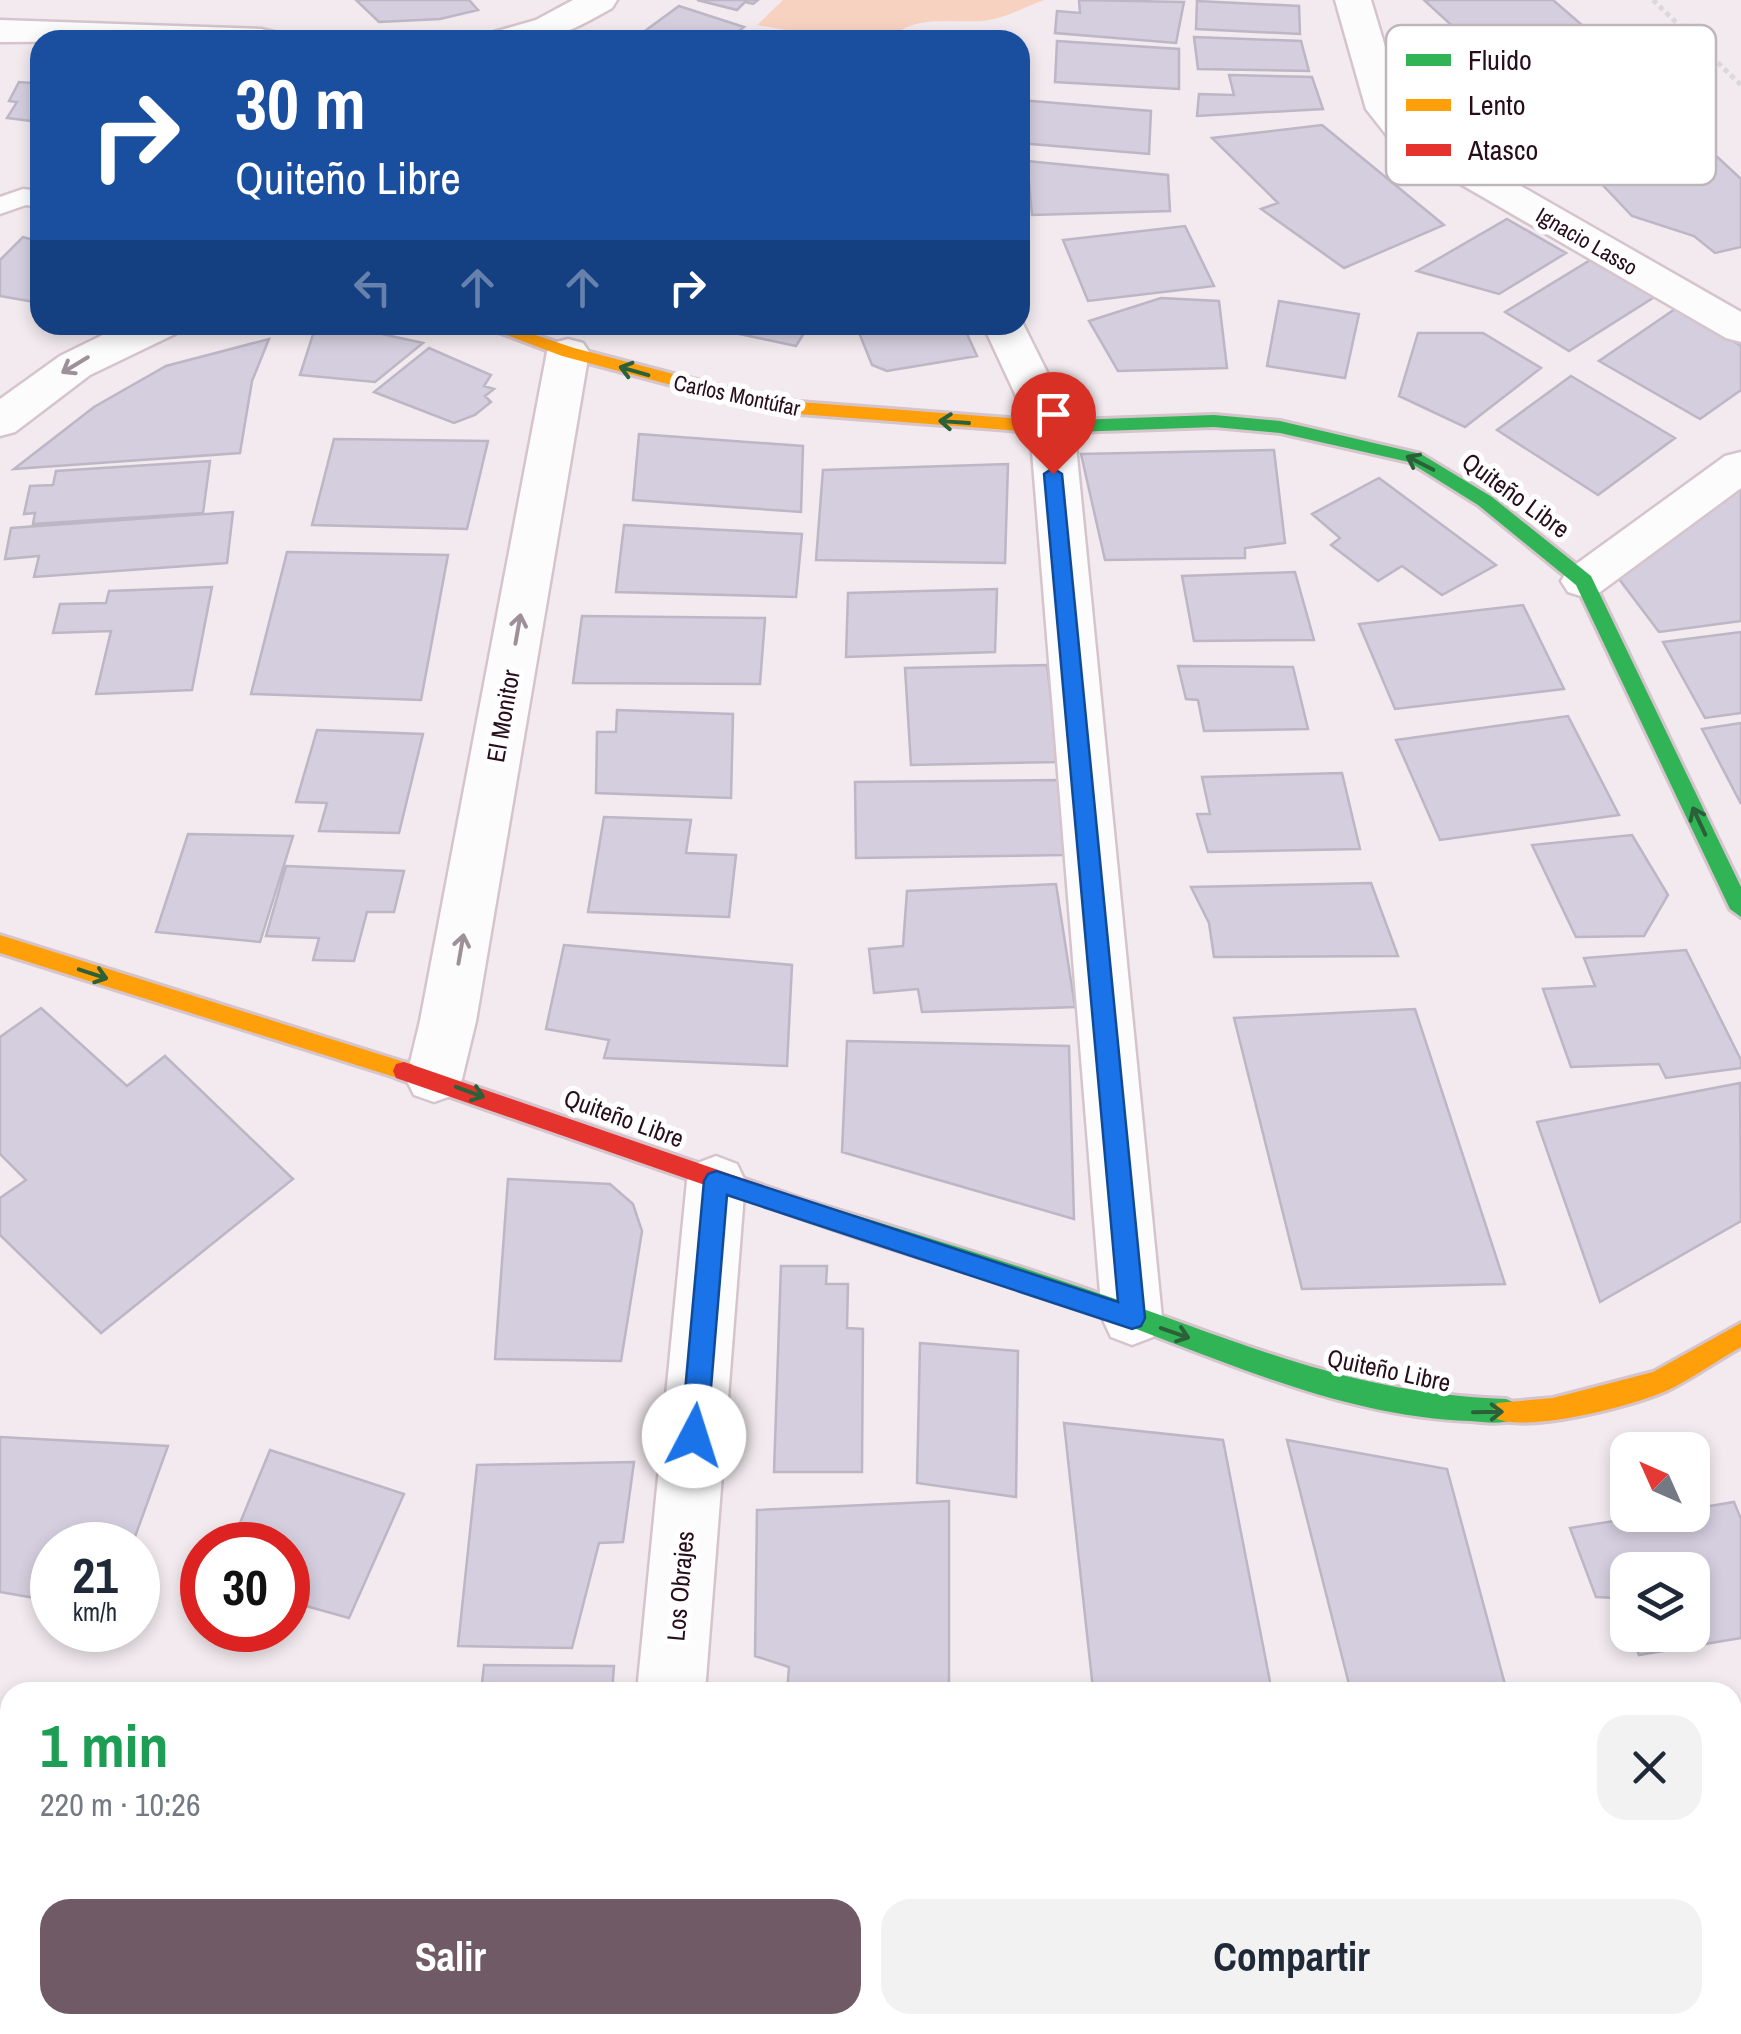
<!DOCTYPE html>
<html lang="es">
<meta charset="utf-8">
<style>
body{margin:0;font-family:"Archivo Narrow",sans-serif;background:#f2f2f3;color:#1f2937;height:100vh;display:flex;flex-direction:column;font-size:38px;white-space:nowrap}
*{box-sizing:border-box;margin:0}
p{font-size:32px;color:#747a83}
.icon{flex:none;width:55px;height:55px;fill:none;stroke:currentColor;stroke-width:2;stroke-linecap:round;stroke-linejoin:round}
.map{position:relative;flex:1;overflow:hidden}
.details{position:absolute;left:0px;top:1682px;width:1742px;height:352px;display:flex;flex-direction:column;background:#fff;border-radius:30px 30px 0 0;box-shadow:0 5px 15px #0003}
.details>*{flex:none}
.hud{position:absolute;left:30px;top:30px;width:1000px;height:305px;border-radius:30px;box-shadow:0 5px 15px #0003;background:#1a4fa0;color:#fff;overflow:hidden}
.needle{width:65px;rotate:315deg}
.fabs{position:absolute;left:1610px;top:1432px;display:grid;gap:20px}
.fabs a{display:grid;place-items:center;width:100px;height:100px;border-radius:20px;background:#fff;box-shadow:0 5px 15px #0003;font-size:50px}
.speed{position:absolute;left:30px;top:1522px;display:flex;gap:20px;font-size:50px;font-weight:700;text-align:center}
.speed>*{display:grid;place-content:center;width:130px;height:130px;border-radius:50%;background:#fff;box-shadow:0 5px 15px #0003;line-height:1}
.speed small{font-size:25px;font-weight:400}
.speed .limit{border:15px solid #d22;background:#fff;color:#111}
.pin{position:absolute;display:grid;place-items:center;width:85px;height:85px;color:#fff;margin:-102px -42px;border-radius:50% 50% 50% 0;rotate:-45deg;box-shadow:0 0 10px #0007}
.pin .icon{rotate:45deg}
.me{position:absolute;width:110px;margin:-55px;rotate:5deg;stroke-linejoin:round;filter:drop-shadow(0 0 8px #0008)}
.turn{display:flex;align-items:center;gap:35px;height:210px;padding:0 40px;font-size:45px}
.turn .icon{width:130px;height:130px;stroke-width:2.5}
.turn b{display:block;font-size:70px;line-height:85px}
.lanes{display:flex;align-items:center;height:95px;padding:0 40px;background:#0003;justify-content:center;gap:50px;direction:ltr}
.lanes .off{opacity:.35}
.round{display:grid;place-items:center;flex:none;width:105px;height:105px;border-radius:30px;background:#f2f2f3}
.head{display:flex;align-items:center;justify-content:space-between;height:170px;padding:0 40px}
h1{font-size:60px;font-weight:700;line-height:75px;color:#1e9e55}
.cta{display:flex;gap:20px;margin-top:auto;padding:20px 40px}
.cta a{flex:1;height:115px;border-radius:30px;background:#6f5a65;color:#fff;font-size:40px;font-weight:700;line-height:115px;text-align:center}
.cta a+a{background:#f2f2f3;color:#1f2937}
.map>svg:first-child{display:block}
</style>
<div class="map">
<svg width="1741" height="2034" viewBox="0 0 1741 2034">
<rect width="100%" height="100%" fill="#f2eaee"/>
<!-- green -->
<path fill="#f8d2c1" d="M783 0H1044C1025 7 1002 20 982 21 949 23 914 14 888 40H844L757 25Z"/>
<!-- building -->
<path fill="#d4cede" stroke="#bcb6c5" stroke-width="2.5" d="M356 0H469L478 10 440 19 379 22Z
M697 0H758L753 4 745 2 737 10Z
M1079 0 1184 2 1176 43 1055 33 1057 11 1080 13Z
M1424 0H1553L1604 44 1497 67Z
M1197 1 1299 6 1300 34 1196 29Z
M679 6 744 27 728 40 634 39Z
M1194 37 1301 41 1309 71 1198 69Z
M1057 41 1179 49V89L1055 82Z
M39 73 40 122 7 118 17 102 9 101 19 82 33 83Z
M1229 75 1312 77 1323 109 1197 116 1199 94 1234 95Z
M1020 100 1151 111 1149 154 1020 143Z
M1682 124 1741 179V247L1715 253 1694 236 1632 216 1581 162 1605 158 1595 148 1627 141 1623 136Z
M1322 125 1444 225 1344 268 1261 209 1278 203 1212 138Z
M1027 161 1168 175 1170 211 1032 215Z
M1507 219 1566 253 1499 294 1417 271Z
M1185 226 1214 286 1088 301 1063 240Z
M23 237 40 242V303L0 296V260Z
M1592 259 1656 296 1569 351 1505 312Z
M1161 298 1219 301 1227 368 1118 371 1089 321Z
M1279 301 1359 314 1345 378 1267 366Z
M1678 307 1741 346V390L1700 419 1599 361Z
M316 325H341L423 343 375 382 300 375Z
M697 325H809L796 346Z
M856 325H963L977 356 887 371 872 365Z
M1418 333H1483L1541 368 1465 427 1399 396Z
M269 339 252 381 240 453 14 469 94 407 166 366Z
M429 348 491 375 484 386 494 389 485 396 491 402 475 415 454 423 374 392Z
M1571 376 1675 438 1598 495 1497 430Z
M639 434 803 446 801 512 633 500Z
M334 439 488 441 467 529 312 525Z
M1274 450 1285 543 1245 548V558L1105 560 1081 454Z
M210 461 203 513 33 524 35 513 24 514 30 486 53 485 56 471Z
M1008 464 1005 563 816 560 823 470Z
M1379 478 1496 565 1442 595 1402 566 1378 581 1331 545 1340 538 1312 514Z
M1738 483 1741 489V621L1659 632 1613 571Z
M233 512 227 563 34 577 39 556 5 559 11 528Z
M624 525 802 534 796 597 616 592Z
M287 552 448 555 421 700 251 694Z
M1295 572 1314 640 1194 641 1182 576Z
M212 587 192 690 96 694 111 631 53 633 60 604 106 603 109 591Z
M997 589 995 652 846 657 848 593Z
M1523 605 1564 689 1395 709 1359 624Z
M582 616 765 618 760 684 573 683Z
M1741 632V713L1705 718 1663 642Z
M1047 665 1059 762 911 765 905 668Z
M1178 666 1293 667 1308 729 1204 731 1198 700 1186 699Z
M617 710 733 714 731 798 596 793 597 732H616Z
M1568 716 1619 815 1440 840 1396 740Z
M1741 723V804L1702 729Z
M317 730 423 734 399 833 319 831 327 803 296 802Z
M1342 773 1360 849 1208 852 1197 814H1210L1202 777Z
M1059 780 1064 855 856 858 855 782Z
M604 817 691 820 686 853 736 855 729 917 588 912Z
M188 834 293 836 260 942 156 932Z
M1632 835 1668 895 1644 936 1576 937 1532 845Z
M286 866 404 871 394 912H367L354 961 313 960 319 938 266 936Z
M1371 883 1398 956 1214 957 1209 923 1191 887Z
M1056 884 1075 1007 922 1012 918 989 874 993 869 949 903 946 907 891Z
M564 945 792 965 787 1066 604 1058 609 1040 546 1029Z
M1686 950 1741 1060V1068L1666 1078 1659 1064 1571 1067 1543 989 1595 986 1584 958Z
M41 1008 127 1086 165 1056 293 1179 101 1333 0 1235V1198L26 1180 0 1154V1037Z
M1415 1009 1505 1284 1302 1289 1234 1018Z
M847 1041 1069 1046 1074 1219 842 1152Z
M1740 1083 1741 1221 1600 1302 1537 1122Z
M508 1179 610 1184 633 1204 642 1231 621 1361 495 1359Z
M781 1266H827L826 1284H848L847 1328 863 1329 862 1472H774Z
M920 1343 1018 1351 1016 1497 917 1483Z
M1064 1423 1223 1440 1272 1692H1178V1684L1093 1689Z
M0 1437 168 1446 132 1545H52V1601L0 1592Z
M1287 1440 1447 1469 1507 1692H1351Z
M270 1450 404 1494 349 1618 288 1601V1545H231Z
M634 1462 623 1542 599 1543 572 1648 458 1646 477 1465Z
M949 1501V1692H787L789 1667 755 1656 757 1510Z
M1734 1502 1741 1519V1638L1639 1655 1631 1635H1692V1570H1628V1627L1616 1598 1596 1597 1570 1528 1652 1515H1692V1509Z
M484 1665 614 1666 612 1692H481Z
M10 1739V2025H24L22 2034H0V1740Z
M1741 1984V2034H1731Z
M244 2025H343L342 2034H242Z
M451 2025H600V2031L451 2034Z
M981 2025H1056L1059 2034H955Z
M1395 2025H1517L1522 2034H1373Z"/>
<g fill="none" stroke-linecap="round" stroke-linejoin="round">
<!-- lane casing -->
<g stroke="#d6c4cc" stroke-width="5">
<path id="lane" d="M23 189 40 191V207L26 205 0 214V197Z"/>
</g>
<!-- street casing -->
<g stroke="#d6c4cc" stroke-width="5">
<path id="street" d="M573 0H617L612 8C557 39 552 40 489 40L494 32 536 20Z
M1335 0H1371L1403 107 1423 130 1741 312V342L1726 338 1395 146 1366 109Z
M0 20 261 29 274 32 279 40 0 42Z
M1020 318 1074 426 1162 1318 1153 1337 1132 1345 1111 1337 1102 1318 1030 426 983 325H1020Z
M123 325H181L175 334 90 375 15 432 0 436V399L60 356Z
M568 339 583 343 589 352 476 1021 462 1079 454 1095 434 1102 414 1095 406 1079 420 1021 547 352 553 343Z
M1741 452V488L1600 592 1584 597 1568 592 1561 581 1568 570 1725 456Z
M716 1156 737 1164 745 1181 705 1692H637L687 1181 695 1164Z
M105 2025H179L177 2034H103Z"/>
</g>
<!-- fast casing -->
<g stroke="#d6c4cc" stroke-width="6">
<path id="fast" d="M1214 415 1280 421 1421 454 1492 497 1591 576 1741 887V917L1730 909 1576 585 1478 505 1409 462 1280 433 1214 427 1046 433 1037 427 1046 421Z
M812 1202C907 1231 1002 1260 1095 1292 1238 1341 1351 1394 1506 1399L1515 1403 1519 1411 1515 1419C1501 1425 1485 1422 1470 1421 1328 1416 1196 1347 1064 1303 977 1274 889 1250 804 1219L800 1212 804 1205Z"/>
</g>
<!-- slow casing -->
<g stroke="#d6c4cc" stroke-width="6">
<path id="slow" d="M480 325H506L574 348 773 400 1046 421 1055 427 1046 433 773 412 562 356Z
M0 935 404 1062 412 1064 415 1071 412 1078 404 1080 0 953Z
M1741 1323V1347C1716 1361 1692 1379 1666 1391 1632 1406 1531 1432 1497 1419L1493 1411 1497 1403 1553 1398 1653 1372Z"/>
</g>
<!-- jam casing -->
<g stroke="#d6c4cc" stroke-width="6">
<path id="jam" d="M404 1062 820 1205 824 1212 820 1219 812 1222 396 1078 393 1071 396 1064Z"/>
</g>
<!-- path -->
<path stroke="#dbd8da" stroke-width="5" stroke-dasharray="5 4" stroke-linecap="butt" d="M1653 0 1741 85"/>
<!-- lane -->
<use href="#lane" fill="#fdfcfc" fill-rule="evenodd"/>
<!-- street -->
<use href="#street" fill="#fdfcfc" fill-rule="evenodd"/>
<!-- fast -->
<use href="#fast" fill="#30b455" fill-rule="evenodd"/>
<!-- slow -->
<use href="#slow" fill="#ff9f0a" fill-rule="evenodd"/>
<!-- jam -->
<use href="#jam" fill="#e5322d" fill-rule="evenodd"/>
</g>
<!-- one-way arrows -->
<defs><path id="oneway-shaft" d="M-6 0H5M1.5-3L5.5 0L1.5 3" fill="none" stroke-width="1.6" stroke-linecap="round" stroke-linejoin="round" transform="scale(2.5)"/></defs>
<g stroke="#9d9097">
<use href="#oneway-shaft" transform="translate(75 365) rotate(149)"/>
<use href="#oneway-shaft" transform="translate(518 629) rotate(-80)"/>
<use href="#oneway-shaft" transform="translate(461 949) rotate(-80)"/>
</g>
<g stroke="#2c6038">
<use href="#oneway-shaft" transform="translate(634 371) rotate(-164)"/>
<use href="#oneway-shaft" transform="translate(954 422) rotate(-176)"/>
<use href="#oneway-shaft" transform="translate(1420 463) rotate(-153)"/>
<use href="#oneway-shaft" transform="translate(1699 821) rotate(-115)"/>
<use href="#oneway-shaft" transform="translate(93 974) rotate(18)"/>
<use href="#oneway-shaft" transform="translate(470 1092) rotate(20)"/>
<use href="#oneway-shaft" transform="translate(1175 1333) rotate(19)"/>
<use href="#oneway-shaft" transform="translate(1488 1412) rotate(-1)"/>
</g>
<!-- route -->
<path fill="#1a73e8" stroke="#114b97" stroke-width="2.5" d="M1053 468 1062 474 1145 1318 1141 1326 1132 1329 727 1195 707 1436 703 1445 694 1448 685 1445 681 1436 704 1181 708 1174 716 1171 1118 1302 1044 474Z"/>
<g text-anchor="middle" stroke-width="10" stroke-linejoin="round" paint-order="stroke">
<!-- far-street labels -->
<g font-size="22" fill="#280d1b" stroke="#fff">
<text transform="translate(1587 241) rotate(30)" y="8">Ignacio Lasso</text>
<text transform="translate(737 395) rotate(12)" y="8">Carlos Montúfar</text>
</g>
<!-- street labels -->
<g font-size="25" fill="#280d1b" stroke="#fff">
<text transform="translate(1516 495) rotate(36)" y="9">Quiteño Libre</text>
<text transform="translate(503 716) rotate(-80)" y="9">El Monitor</text>
<text transform="translate(624 1118) rotate(20)" y="9">Quiteño Libre</text>
<text transform="translate(1389 1370) rotate(12)" y="9">Quiteño Libre</text>
<text transform="translate(680 1586) rotate(-85)" y="9">Los Obrajes</text>
</g>
</g>
<!-- legend -->
<rect x="1386" y="25" width="330" height="160" rx="15" fill="#fff" stroke="#beb6bb" stroke-width="2.5"/>
<rect x="1406" y="54" width="45" height="12" fill="#30b455"/>
<rect x="1406" y="99" width="45" height="12" fill="#ff9f0a"/>
<rect x="1406" y="144" width="45" height="12" fill="#e5322d"/>
<g font-size="28" fill="#280d1b">
<text x="1468" y="70">Fluido</text>
<text x="1468" y="115">Lento</text>
<text x="1468" y="160">Atasco</text>
</g>
</svg>
<div class="fabs">
<a><svg class="needle" viewBox="-14 -14 28 28"><path d="M0-13l5 13h-10z" fill="#e53935"/><path d="M0 13l5-13h-10z" fill="#747a83"/></svg></a>
<a><svg class="icon" aria-label="layers" viewBox="0 0 24 24"><path d="M12 4l9 5-9 5-9-5zM3 14l9 5 9-5"/></svg></a>
</div>
<div class="speed"><div>21<small>km/h</small></div><div class="limit">30</div></div>
<div class="pin" style="left:1053px;top:474px;background:#d93025"><svg class="icon" aria-label="arrive" viewBox="0 0 24 24"><path d="M6 21V4h12l-3 4 3 4H6"/></svg></div>
<svg class="me" style="left:694px;top:1436px" viewBox="-20 -20 40 40"><circle r="19" fill="#fff"/><path d="M0-13L10 11 0 6-10 11z" fill="#1a73e8"/></svg>
<div class="hud">
<div class="turn"><svg class="icon" aria-label="right" viewBox="0 0 24 24"><path d="M7 20v-9h11M14 6l5 5-5 5"/></svg><div><b>30 m</b>Quiteño Libre</div></div>
<div class="lanes"><svg class="icon off" aria-label="left" viewBox="0 0 24 24"><path d="M17 20v-9H6M10 6l-5 5 5 5"/></svg><svg class="icon off" aria-label="ahead" viewBox="0 0 24 24"><path d="M12 20V5M6 11l6-6 6 6"/></svg><svg class="icon off" aria-label="ahead" viewBox="0 0 24 24"><path d="M12 20V5M6 11l6-6 6 6"/></svg><svg class="icon" aria-label="right" viewBox="0 0 24 24"><path d="M7 20v-9h11M14 6l5 5-5 5"/></svg></div>
</div>
<section class="details">
<div class="head"><div><h1>1 min</h1><p>220 m · 10:26</p></div><a class="round"><svg class="icon" aria-label="close" viewBox="0 0 24 24"><path d="M6 6l12 12M18 6L6 18"/></svg></a></div>
<div class="cta"><a>Salir</a><a>Compartir</a></div>
</section>
</div>
